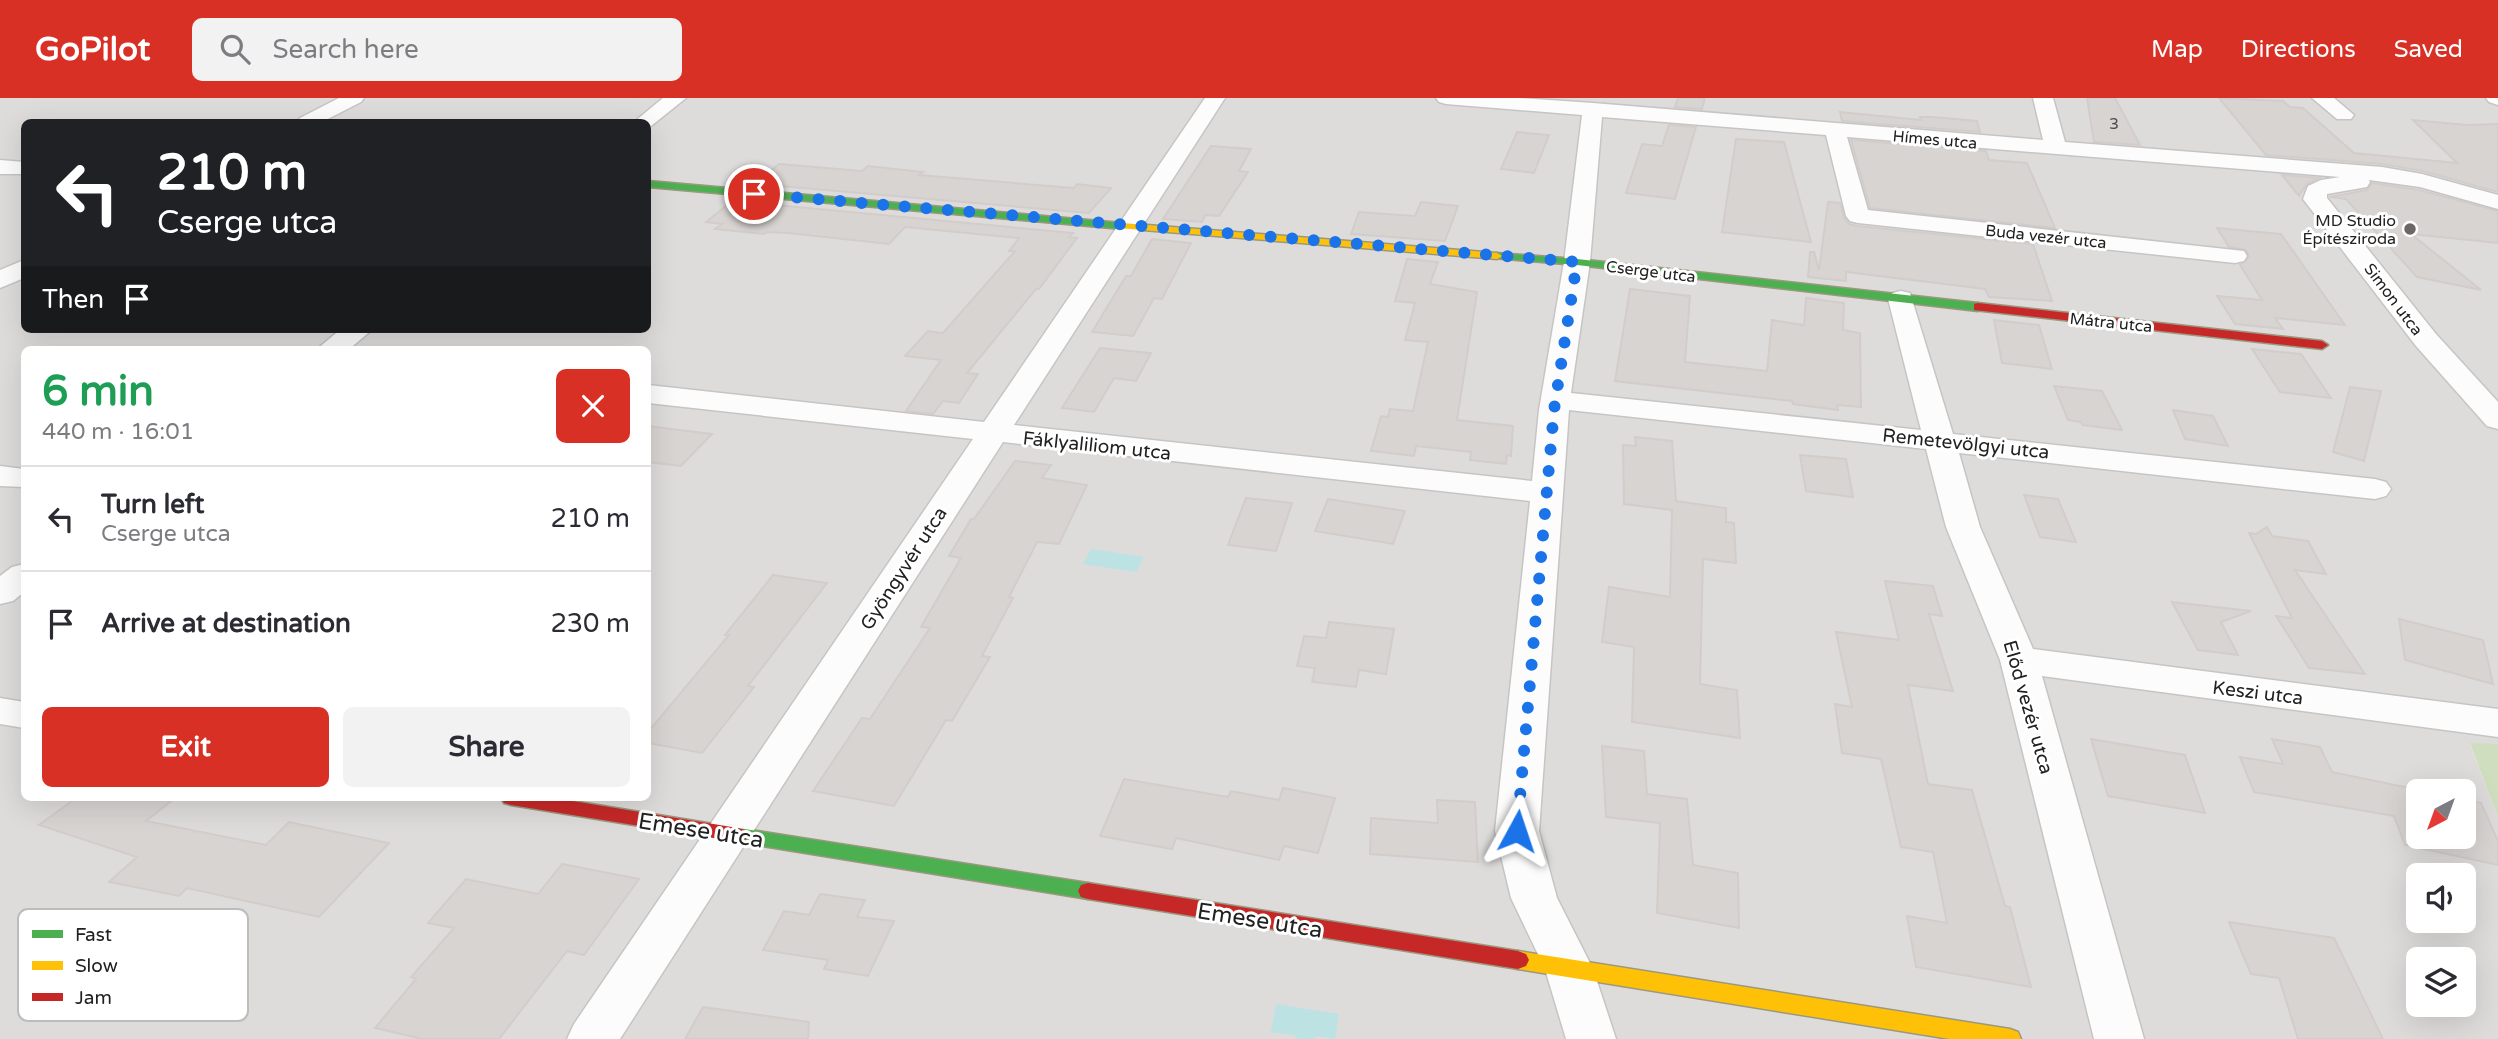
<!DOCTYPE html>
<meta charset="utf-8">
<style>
body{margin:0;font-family:"Varela Round",sans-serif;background:#f2f2f3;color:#2b2b33;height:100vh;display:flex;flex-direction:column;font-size:26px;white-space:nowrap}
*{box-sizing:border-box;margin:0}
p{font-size:23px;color:#7c7c81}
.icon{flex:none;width:38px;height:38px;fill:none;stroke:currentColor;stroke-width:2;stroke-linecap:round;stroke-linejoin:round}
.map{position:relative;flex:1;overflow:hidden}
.panel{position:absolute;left:21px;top:248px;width:630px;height:455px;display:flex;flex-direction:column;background:#fff;border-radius:10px;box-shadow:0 7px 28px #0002}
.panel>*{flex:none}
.hud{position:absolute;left:21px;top:21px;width:630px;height:214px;border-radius:10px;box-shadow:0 7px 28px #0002;background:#202124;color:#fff;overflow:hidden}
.needle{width:46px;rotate:221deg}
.controls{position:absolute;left:2406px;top:681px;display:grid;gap:14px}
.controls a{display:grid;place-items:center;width:70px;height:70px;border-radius:10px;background:#fff;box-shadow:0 7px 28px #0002;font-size:35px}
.pin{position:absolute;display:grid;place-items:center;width:60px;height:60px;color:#fff;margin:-30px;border:4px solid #fff;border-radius:50%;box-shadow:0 2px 7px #0007}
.me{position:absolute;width:77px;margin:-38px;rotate:5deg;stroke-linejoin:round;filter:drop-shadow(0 0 5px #0008)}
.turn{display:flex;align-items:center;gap:24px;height:147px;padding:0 21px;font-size:32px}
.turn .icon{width:91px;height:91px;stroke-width:2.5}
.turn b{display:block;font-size:49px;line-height:60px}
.then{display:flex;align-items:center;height:66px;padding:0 21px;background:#0003;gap:14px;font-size:26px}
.round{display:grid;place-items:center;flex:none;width:74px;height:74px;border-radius:10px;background:#f2f2f3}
.head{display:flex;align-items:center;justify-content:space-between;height:119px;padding:0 21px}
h1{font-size:42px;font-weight:700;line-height:52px;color:#1e9e55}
.cta{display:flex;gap:14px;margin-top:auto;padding:14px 21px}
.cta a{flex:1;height:80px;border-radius:10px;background:#d93025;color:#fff;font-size:28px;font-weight:700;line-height:80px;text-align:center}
.cta a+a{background:#f2f2f3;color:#2b2b33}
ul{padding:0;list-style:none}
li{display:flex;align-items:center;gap:21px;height:105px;padding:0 21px;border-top:2px solid #e1e1e2}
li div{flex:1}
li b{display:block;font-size:26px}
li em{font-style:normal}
header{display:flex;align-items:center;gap:42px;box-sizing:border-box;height:98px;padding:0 35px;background:#d93025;color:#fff}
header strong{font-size:33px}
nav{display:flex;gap:38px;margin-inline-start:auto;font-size:24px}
.search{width:490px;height:63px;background:#f2f2f3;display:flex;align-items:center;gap:18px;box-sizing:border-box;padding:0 24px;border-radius:10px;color:#7c7c81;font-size:26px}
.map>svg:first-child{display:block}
</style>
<header>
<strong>GoPilot</strong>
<div class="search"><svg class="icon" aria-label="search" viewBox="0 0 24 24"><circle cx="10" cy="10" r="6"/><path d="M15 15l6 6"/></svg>Search here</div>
<nav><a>Map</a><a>Directions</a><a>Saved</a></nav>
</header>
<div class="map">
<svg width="2498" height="941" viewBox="0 0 2498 941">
<rect width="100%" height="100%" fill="#efece9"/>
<!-- residential -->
<path fill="#dedcdb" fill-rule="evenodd" d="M0 0H2498V646H2470L2498 719V941H0ZM24 24H648V231H24ZM24 252H648V700H24ZM2418 693H2464V738H2418ZM2418 777H2464V822H2418ZM2418 861H2464V906H2418Z"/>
<!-- forest -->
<path fill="#cfdebe" d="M2470 645 2498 646V719Z"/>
<!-- water -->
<path fill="#bce2e3" d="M1091 451 1144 459 1136 474 1083 466Z
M1276 906 1339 916 1335 941 1317 938 1314 941H1297L1295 937 1271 934Z"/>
<!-- building -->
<path fill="#d8d4d2" stroke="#d2cdcb" stroke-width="2" d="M1678 0H1705L1702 11 1675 9Z
M2087 0H2115L2140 47 2094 44Z
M2219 0 2283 3 2290 9 2303 10 2354 55 2457 65 2413 22 2467 27 2498 26V94L2423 73 2382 66 2266 57Z
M1840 14 1921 22 1920 19H1932L1977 23 1980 34 1842 23Z
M1669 27 1696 29 1675 101 1626 95 1642 46 1662 48Z
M1517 34 1549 37 1534 75 1501 71Z
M1736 41 1784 44 1811 144 1722 134Z
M1851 42 1986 53 1989 62 2027 65 2055 130 1870 110Z
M1211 48 1251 51 1239 73 1248 74 1219 118 1205 117 1202 124 1163 121Z
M779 66 862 73 868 68 923 74 919 77 1074 90 1077 86 1111 90 1089 115 755 86Z
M2282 77 2319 80 2307 86 2299 98Z
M2372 85 2419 92 2498 113V145L2411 136 2481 192 2417 179 2346 101 2330 99 2367 92Z
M732 103 1073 135 1069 139 1077 140 1039 191H1036L967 275 978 276 959 305 943 303 933 316 906 313 941 262 905 258 928 233 943 235 1015 153H1009L1019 140 905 129 889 146 788 135 767 134 764 136 715 131 722 126 706 124Z
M1421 104 1458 108 1445 143 1351 136 1359 114 1415 118Z
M1828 104 1840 105 1844 120 1849 126 1857 128 2033 146 2052 203 1989 199 1985 191 1846 174V183L1808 179 1810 154H1814L1819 172Z
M2217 130 2281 136 2345 227 2275 220 2283 231 2235 226 2217 198 2262 202 2240 167 2249 159 2246 152 2229 149Z
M1152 141 1191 145 1162 201 1154 200 1133 238 1092 234 1126 178H1131Z
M1407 161 1438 164 1430 186 1477 194 1457 322 1513 328 1511 358 1507 357 1506 366 1470 362 1471 354 1416 348 1414 358 1371 353 1381 318 1388 319 1390 311 1413 313 1428 244 1405 242 1415 205 1395 203Z
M1630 191 1690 198 1685 264 1767 273 1772 222 1804 227 1806 200 1844 205 1843 232 1860 235 1861 309 1837 307 1838 312 1793 306 1792 303 1615 283Z
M1994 222 2039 227 2052 271 2002 265Z
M1100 250 1151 255 1136 283 1114 280 1094 314 1062 310Z
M2252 251 2301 256 2331 300 2280 294Z
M2054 288 2102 293 2122 332 2083 327 2081 324 2068 322Z
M2350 289 2381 293 2364 363 2333 354Z
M2173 312 2213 318 2228 348 2185 341Z
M648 328 712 336 681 368 648 364Z
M1635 339 1672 343 1676 403 1726 410V424L1734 425 1736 465 1703 461 1700 586 1737 592 1740 640 1632 624 1634 549 1602 544 1609 489 1670 499 1672 412 1624 406 1623 347 1636 348Z
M1800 357 1846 361 1853 399 1806 393Z
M1015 363 1051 367 1042 380 1087 387 1059 446 1037 444 1009 499 1013 500 982 558 990 559 952 623 946 622 894 708 813 693 862 620 870 621 930 530 921 529 961 460 949 458 971 421H974Z
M2024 397 2058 401 2076 444 2040 439Z
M1246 400 1292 405 1276 453 1228 447Z
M1328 401 1405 413 1393 446 1315 433Z
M2267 429 2272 438 2308 443 2326 476 2295 472 2365 576 2309 570 2276 518 2292 520 2249 435 2256 436Z
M773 477 827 485 748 588 754 589 702 655 648 645V634L729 537H725Z
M1885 483 1933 488 1942 518 1929 516 1953 593 1908 587 1928 686 1972 692 2005 808 2010 809 2031 889 1916 869 1907 818 1947 825 1933 754 1901 749 1881 661 1842 655 1835 606 1852 609 1836 534 1899 542Z
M2172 504 2251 513 2221 524 2238 557 2198 552Z
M2399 521 2483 542 2493 586 2405 562Z
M1329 524 1394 531 1386 576 1359 572 1356 589 1312 584 1315 570 1297 568 1304 538 1326 540Z
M2091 641 2185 657 2205 715 2108 698Z
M2272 641 2320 649 2332 674 2424 693H2418V738H2464V701L2481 705 2498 743V767L2405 747 2394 718 2254 694 2240 659 2283 666Z
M1602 648 1644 653 1647 696 1687 701 1693 767 1738 775 1739 830 1657 815 1660 725 1606 719Z
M1124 681 1228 699 1231 693 1279 702 1283 690 1335 700 1318 755 1284 748 1279 762 1176 740 1172 751 1100 738Z
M76 700H175L146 723 266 747 289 724 389 745 319 819 187 790 179 798 109 784 137 759 39 727Z
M1437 702 1475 704 1478 764 1370 756 1371 720 1438 725Z
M562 766 639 781 584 857 567 853 499 941H422L375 930 416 881 411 879 454 830 428 825 466 781 538 796Z
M820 796 865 802 857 819 894 823 868 878 824 871 828 862 763 852 784 813 809 817Z
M2229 824 2334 840 2383 941H2298L2279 880 2251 876Z
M703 909 809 924 808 941H685Z"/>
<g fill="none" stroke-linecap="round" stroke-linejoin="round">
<!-- street casing -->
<g stroke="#c6c5c4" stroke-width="3">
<path id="street" d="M339 0H364L361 4 322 24H297L300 20Z
M663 0H686L651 28 648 29V24H634Z
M1205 0H1225L1014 327 1532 383 1539 312 1564 164 1582 17 1446 6 1439 4 1436 0H1520L1593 5 2043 42 2033 0H2053L2065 44 2382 69 2422 76 2498 97V111L2420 89 2369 82 2370 84 2367 89 2327 96V100L2436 236 2498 304V331L2487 328 2416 248 2303 101 2308 88 2321 82 2340 79 1847 39 1868 112 2244 153 2247 158 2244 163 2235 165 1858 125 1850 123 1846 118 1826 37 1602 19 1590 164 1571 295 1921 332 1888 201 1892 195 1901 193 1910 195 1953 336 2375 381 2386 384 2391 391 2386 398 2375 401 1959 355 1980 429 2033 551 2498 611V639L2042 578 2144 941H2094L2000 562 1946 429 1926 351 1569 312 1539 733 1557 800 1593 871 1616 941H1566L1545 871 1511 800 1495 733 1530 403 1003 344 620 941H567L574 926 973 341 648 305V287L984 324Z
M2312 0H2334L2354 17 2351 21H2337Z
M2486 0H2498V7L2489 4Z
M0 62 24 64V76H0Z
M24 162V180L0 190V172Z
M341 231H373L348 252H316Z
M0 368 24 371V389L0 388Z
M24 466V494L13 503 0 506V478L12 469Z
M0 600 24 604V630L0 626Z"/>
</g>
<!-- fast casing -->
<g stroke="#9b9880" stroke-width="3">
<path id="fast" d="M648 83 1122 125 1127 128 1122 131 648 89Z
M1497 155 1577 161 1978 205 1984 209 1978 213 1577 167 1493 160V156Z
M738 730 1088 785 1095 787 1098 793 1095 799 1088 801 738 744 731 742 728 737 731 732Z"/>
</g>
<!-- slow casing -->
<g stroke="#9b9880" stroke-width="3">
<path id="slow" d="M1122 125 1497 155 1503 158 1497 161 1118 130V126Z
M1518 853 2010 931 2018 934 2021 941H1950L1518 871 1510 868 1507 862 1510 856Z"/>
</g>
<!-- jam casing -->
<g stroke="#9b9880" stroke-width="3">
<path id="jam" d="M1978 205 2322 243 2328 247 2322 251 1974 212V206Z
M501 700H554L738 730 745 732 748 737 745 742 738 744 511 707 504 705Z
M1088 785 1518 853 1526 856 1529 862 1526 868 1518 871 1088 801 1081 799 1078 793 1081 787Z"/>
</g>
<!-- street -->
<use href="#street" fill="#fdfcfc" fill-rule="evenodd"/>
<!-- fast -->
<use href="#fast" fill="#4caf50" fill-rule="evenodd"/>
<!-- slow -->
<use href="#slow" fill="#ffc107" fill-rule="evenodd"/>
<!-- jam -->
<use href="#jam" fill="#c62828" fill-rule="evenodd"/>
</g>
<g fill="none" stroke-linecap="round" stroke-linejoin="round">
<!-- route -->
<path stroke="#1a73e8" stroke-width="12" stroke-dasharray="0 21.6" d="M754 96 1577 164 1554 312 1517 733"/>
</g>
<!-- markers -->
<circle fill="#696867" stroke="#fff" stroke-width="2.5" cx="2410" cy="131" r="7"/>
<g text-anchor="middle" stroke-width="6" stroke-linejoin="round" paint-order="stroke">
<!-- number labels -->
<g font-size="16" fill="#4f4e4d">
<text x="2114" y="31">3</text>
</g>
<!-- far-street labels -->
<g font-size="16" fill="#212121" stroke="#fff">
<text transform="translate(1935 41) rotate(5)" y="6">Hímes utca</text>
<text transform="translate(2046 138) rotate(6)" y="6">Buda vezér utca</text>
<text transform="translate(1651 173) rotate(7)" y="6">Cserge utca</text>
<text transform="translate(2394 201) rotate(53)" y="6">Simon utca</text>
<text transform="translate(2111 224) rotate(6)" y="6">Mátra utca</text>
</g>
<!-- far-poi labels -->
<g font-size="16" fill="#212121" stroke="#fff" text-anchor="end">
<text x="2396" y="128">MD Studio<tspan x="2396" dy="18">Építésziroda</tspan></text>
</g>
<!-- street labels -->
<g font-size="19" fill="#212121" stroke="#fff">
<text transform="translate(1966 345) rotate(6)" y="7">Remetevölgyi utca</text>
<text transform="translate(1097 347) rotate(6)" y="7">Fáklyaliliom utca</text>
<text transform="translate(903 470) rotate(-57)" y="7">Gyöngyvér utca</text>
<text transform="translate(2258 594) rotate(7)" y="7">Keszi utca</text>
<text transform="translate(2029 609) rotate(74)" y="7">Előd vezér utca</text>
</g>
<!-- near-street labels -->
<g font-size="23" fill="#212121" stroke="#fff">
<text transform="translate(701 732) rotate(9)" y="8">Emese utca</text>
<text transform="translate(1260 822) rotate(9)" y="8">Emese utca</text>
</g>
</g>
<!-- legend -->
<rect x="18" y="811" width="230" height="112" rx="10" fill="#fff" stroke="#bcbcbc" stroke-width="2"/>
<rect x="32" y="832" width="31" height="8" fill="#4caf50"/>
<rect x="32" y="863" width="31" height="9" fill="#ffc107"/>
<rect x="32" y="895" width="31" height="8" fill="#c62828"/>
<g font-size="19" fill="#212121">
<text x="75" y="843">Fast</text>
<text x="75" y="874">Slow</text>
<text x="75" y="906">Jam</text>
</g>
</svg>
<div class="controls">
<a><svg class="needle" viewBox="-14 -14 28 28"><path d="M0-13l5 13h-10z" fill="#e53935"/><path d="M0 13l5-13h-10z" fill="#7c7c81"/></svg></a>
<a><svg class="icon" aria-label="sound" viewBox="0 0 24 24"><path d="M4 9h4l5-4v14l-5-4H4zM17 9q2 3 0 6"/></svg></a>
<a><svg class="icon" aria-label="layers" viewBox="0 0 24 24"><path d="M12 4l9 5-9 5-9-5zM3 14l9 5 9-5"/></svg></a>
</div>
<div class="pin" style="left:754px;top:96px;background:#d93025"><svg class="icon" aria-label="arrive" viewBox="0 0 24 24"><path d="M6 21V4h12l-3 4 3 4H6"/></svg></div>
<svg class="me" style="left:1517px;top:733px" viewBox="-20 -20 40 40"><path d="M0-17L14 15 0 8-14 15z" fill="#1a73e8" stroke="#fff" stroke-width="4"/></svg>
<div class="hud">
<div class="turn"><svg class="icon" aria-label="left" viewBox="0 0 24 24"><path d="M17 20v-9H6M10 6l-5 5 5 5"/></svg><div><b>210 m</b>Cserge utca</div></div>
<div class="then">Then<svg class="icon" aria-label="arrive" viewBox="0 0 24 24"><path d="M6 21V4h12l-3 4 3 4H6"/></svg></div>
</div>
<section class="panel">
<div class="head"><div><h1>6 min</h1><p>440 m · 16:01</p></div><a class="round" style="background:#d93025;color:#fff"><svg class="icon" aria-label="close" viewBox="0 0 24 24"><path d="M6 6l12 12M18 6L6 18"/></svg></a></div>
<ul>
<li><svg class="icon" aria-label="left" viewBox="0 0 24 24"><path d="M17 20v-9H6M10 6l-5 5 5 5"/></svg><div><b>Turn left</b><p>Cserge utca</p></div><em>210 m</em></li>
<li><svg class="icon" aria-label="arrive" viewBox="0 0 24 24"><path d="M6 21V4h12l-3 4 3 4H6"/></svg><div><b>Arrive at destination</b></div><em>230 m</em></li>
</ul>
<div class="cta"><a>Exit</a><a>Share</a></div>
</section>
</div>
